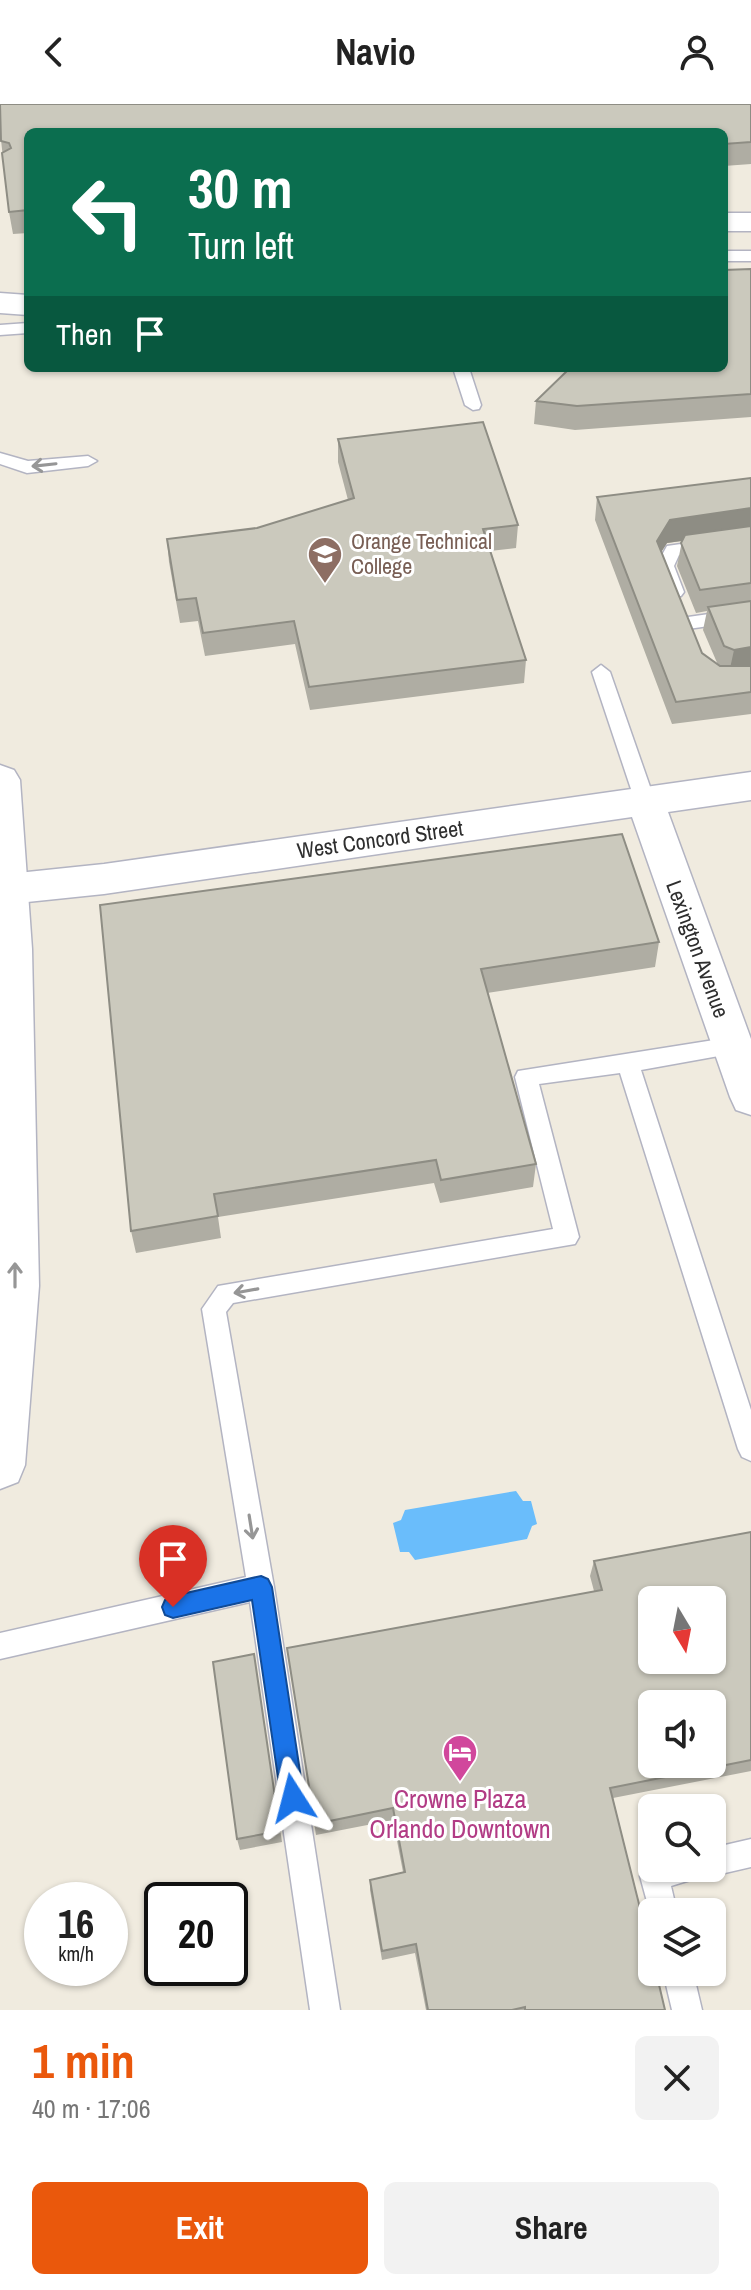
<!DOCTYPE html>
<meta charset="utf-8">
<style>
body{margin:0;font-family:"Archivo Narrow",sans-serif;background:#f2f2f2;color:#222;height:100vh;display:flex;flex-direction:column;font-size:30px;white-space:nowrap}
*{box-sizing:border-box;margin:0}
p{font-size:26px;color:#767676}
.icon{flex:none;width:44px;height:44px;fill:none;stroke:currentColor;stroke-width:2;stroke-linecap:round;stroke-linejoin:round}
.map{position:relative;height:1906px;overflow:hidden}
.side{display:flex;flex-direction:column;background:#fff;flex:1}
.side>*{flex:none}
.top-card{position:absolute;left:24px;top:24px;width:704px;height:244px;border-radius:12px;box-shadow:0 2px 6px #0004;background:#0b6e4f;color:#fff;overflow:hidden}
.needle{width:52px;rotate:170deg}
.controls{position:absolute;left:638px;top:1482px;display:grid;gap:16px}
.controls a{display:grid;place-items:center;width:88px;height:88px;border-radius:12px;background:#fff;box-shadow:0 2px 6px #0004;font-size:40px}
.speed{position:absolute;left:24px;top:1778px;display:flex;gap:16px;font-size:40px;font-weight:700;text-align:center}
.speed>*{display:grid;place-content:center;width:104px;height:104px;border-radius:50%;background:#fff;box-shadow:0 2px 6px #0004;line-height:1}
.speed small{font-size:20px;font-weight:400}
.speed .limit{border:4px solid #111;border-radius:12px;background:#fff;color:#111}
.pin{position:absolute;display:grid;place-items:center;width:68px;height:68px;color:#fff;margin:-82px -34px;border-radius:50% 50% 50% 0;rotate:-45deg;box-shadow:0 0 8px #0007}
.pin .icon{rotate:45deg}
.me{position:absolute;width:88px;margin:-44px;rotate:351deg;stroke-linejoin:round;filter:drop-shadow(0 0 6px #0008)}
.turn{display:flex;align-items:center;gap:28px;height:168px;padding:0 32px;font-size:36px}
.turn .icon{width:104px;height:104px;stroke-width:2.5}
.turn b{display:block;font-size:56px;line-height:68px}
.then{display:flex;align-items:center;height:76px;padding:0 32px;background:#0003;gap:16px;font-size:30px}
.round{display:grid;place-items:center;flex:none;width:84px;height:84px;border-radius:12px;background:#f2f2f2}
.head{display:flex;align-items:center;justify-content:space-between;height:136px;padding:0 32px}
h1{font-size:48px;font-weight:700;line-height:60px;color:#ea580c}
.primary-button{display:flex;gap:16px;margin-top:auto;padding:16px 32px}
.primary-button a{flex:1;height:92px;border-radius:12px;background:#ea580c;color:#fff;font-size:32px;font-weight:700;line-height:92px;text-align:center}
.primary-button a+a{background:#f2f2f2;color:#222}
header{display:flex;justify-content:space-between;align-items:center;height:104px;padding:0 32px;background:#fff;font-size:36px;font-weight:700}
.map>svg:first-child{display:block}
</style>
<header><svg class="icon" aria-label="back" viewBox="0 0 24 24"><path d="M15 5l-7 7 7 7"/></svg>Navio<svg class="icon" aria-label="person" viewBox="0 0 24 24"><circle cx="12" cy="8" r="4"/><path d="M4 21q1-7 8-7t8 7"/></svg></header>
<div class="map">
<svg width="751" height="1906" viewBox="0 0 751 1906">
<rect width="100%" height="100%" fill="#f0ebdf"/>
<!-- water -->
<path fill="#6abdfb" d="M516 1387 523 1397H531L537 1420 532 1422 527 1435 415 1456 409 1448H400L393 1419 401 1416 405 1406Z"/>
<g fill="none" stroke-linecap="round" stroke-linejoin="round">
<!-- lane casing -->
<g stroke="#b3b4c2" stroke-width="3">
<path id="lane" d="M724 147H751V157H724Z
M28 219V229L0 231V221Z
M453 264H469L481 301 479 305 473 306 465 301Z
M0 349 28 357 88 352 97 357 88 362 27 369 0 360Z
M751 430V442L679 451 674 462 684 488 681 492H669L656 462 667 442Z
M751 504V516L688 525 679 519 688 513Z
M601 561 610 568 655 697 652 702H638L635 697 592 568Z
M733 933 741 936 744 942 741 948 641 966 751 1306V1357L742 1353 738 1345 620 969 539 980 579 1133 575 1140 233 1199 226 1208 274 1483 340 1906H310L250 1498 0 1555V1529L246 1473 202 1205 218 1182 553 1125 515 973 518 967Z
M751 1735V1763L712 1772 701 1765 697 1774 671 1782 677 1808H652V1816L640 1772 644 1762 652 1759V1764H712V1744Z
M663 1868H693L702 1906H672Z"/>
</g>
<!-- street casing -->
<g stroke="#b3b4c2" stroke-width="3">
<path id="street" d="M751 668V696L668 708 751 935V1011L736 1006 730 993 632 713 104 790 8 800 0 798V772L8 770 104 760Z"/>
</g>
<!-- secondary casing -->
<g stroke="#b3b4c2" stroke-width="3">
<path id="secondary" d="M724 109H751V127H724Z
M0 189 28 191V211L0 209Z
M0 661 14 666 20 676 32 845 39 1182 25 1361 18 1378 0 1385Z"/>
</g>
<!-- lane -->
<use href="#lane" fill="#fff" fill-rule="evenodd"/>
<!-- street -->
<use href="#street" fill="#fff" fill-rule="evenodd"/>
<!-- secondary -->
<use href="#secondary" fill="#fff" fill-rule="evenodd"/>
</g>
<!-- wall -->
<path fill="#afada3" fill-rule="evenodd" d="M751 0V60L724 62V28H28V129L13 130 9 108 0 27Z
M751 165V313L575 326 534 320 536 297Z
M338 335 518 421 516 444 490 447 526 556 524 579 310 606 295 540 205 552 198 517 180 519 169 458 167 435 257 424 348 396 338 358Z
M751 374V610L672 620 595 416 597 393ZM682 437 677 462 696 509 707 507 703 526 718 561 702 549 661 448 667 439Z
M100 801 659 838 655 863 487 889 536 1060 533 1083 440 1099 434 1079 218 1113 221 1134 136 1149 131 1127Z
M751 1428V1667L613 1694 665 1906H426L415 1849 382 1856 370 1786V1776L403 1768 393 1716 316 1731 289 1558 594 1487 590 1472 594 1457Z
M254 1550 282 1738 240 1746 237 1735Z"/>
<!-- shaded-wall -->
<path fill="#8e8d84" d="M751 404V427L667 439 653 461 657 437 670 416Z
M751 543V563L729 569 734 546Z"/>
<!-- building -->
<path fill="#cbc9bd" stroke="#8e8d84" stroke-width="2" fill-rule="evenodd" d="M0 0H751V38L724 40V28H28V106L9 108 2 49 11 44 9 39 1 37Z
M751 165V290L577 302 536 297 570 264H724V166Z
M483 318 518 421 483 425 526 556 309 583 294 517 203 529 196 494 177 496 167 435 257 424 354 394 338 335Z
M751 374V404L670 416 657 437 702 549 720 562H751V588L676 598 597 393Z
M751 422V479L700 486 681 439 685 431Z
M751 497V543L734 546 724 542 708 503Z
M622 730 659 838 481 865 536 1060 441 1076 436 1056 214 1090 218 1112 131 1127 100 801Z
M751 1428V1656L610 1684 652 1852V1868H656L665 1906H525V1903L512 1906H428L416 1840 382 1847 370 1776 405 1768 393 1704 315 1720 287 1544 602 1486 594 1457ZM652 1496H712V1556H652ZM652 1600H712V1660H652Z
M254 1550 280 1727 237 1735 213 1558Z"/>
<!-- one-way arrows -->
<defs><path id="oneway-shaft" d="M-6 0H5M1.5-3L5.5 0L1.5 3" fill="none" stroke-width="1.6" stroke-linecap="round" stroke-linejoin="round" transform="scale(2)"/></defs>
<g stroke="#969696">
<use href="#oneway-shaft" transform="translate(44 361) rotate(174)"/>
<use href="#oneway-shaft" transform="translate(15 1171) rotate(-90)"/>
<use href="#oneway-shaft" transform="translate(246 1187) rotate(170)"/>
<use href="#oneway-shaft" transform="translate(251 1423) rotate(81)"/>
</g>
<!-- route -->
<path fill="#1a73e8" stroke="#114b97" stroke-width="2" d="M261 1472 268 1475 272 1483 304 1694 301 1703 293 1706 285 1703 281 1694 252 1496 173 1514 165 1511 162 1503 165 1496 173 1492Z"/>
<!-- icons -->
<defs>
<g id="school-pin" transform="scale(1.8)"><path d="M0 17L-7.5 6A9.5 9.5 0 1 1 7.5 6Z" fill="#8d6e63" stroke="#fff"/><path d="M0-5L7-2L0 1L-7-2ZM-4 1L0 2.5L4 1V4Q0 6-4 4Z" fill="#fff"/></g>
<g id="hotel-pin" transform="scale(1.8)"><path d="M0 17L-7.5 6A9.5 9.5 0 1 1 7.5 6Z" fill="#d1479c" stroke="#fff"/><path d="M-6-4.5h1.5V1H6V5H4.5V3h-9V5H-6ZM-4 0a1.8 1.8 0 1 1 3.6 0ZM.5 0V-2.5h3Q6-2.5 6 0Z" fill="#fff"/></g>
</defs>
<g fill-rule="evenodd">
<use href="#school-pin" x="325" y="450"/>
<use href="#hotel-pin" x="460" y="1648"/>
</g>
<g text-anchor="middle" stroke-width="6" stroke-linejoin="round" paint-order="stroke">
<!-- education labels -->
<g font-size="22" fill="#785e54" stroke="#fff" text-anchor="start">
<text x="351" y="445">Orange Technical<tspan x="351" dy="25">College</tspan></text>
</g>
<!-- street labels -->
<g font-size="22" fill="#2e2e2e" stroke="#fff">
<text transform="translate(380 735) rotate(-8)" y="8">West Concord Street</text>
<text transform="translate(698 845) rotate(70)" y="8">Lexington Avenue</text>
</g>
<!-- near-hotel labels -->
<g font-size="26" fill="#b23c85" stroke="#fff">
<text x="460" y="1704">Crowne Plaza<tspan x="460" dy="30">Orlando Downtown</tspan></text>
</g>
</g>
</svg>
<div class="controls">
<a><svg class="needle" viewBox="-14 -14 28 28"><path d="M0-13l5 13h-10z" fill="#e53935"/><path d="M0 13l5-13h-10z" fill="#767676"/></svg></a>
<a><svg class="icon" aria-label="sound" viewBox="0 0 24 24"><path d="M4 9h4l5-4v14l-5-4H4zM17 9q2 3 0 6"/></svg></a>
<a><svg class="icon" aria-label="search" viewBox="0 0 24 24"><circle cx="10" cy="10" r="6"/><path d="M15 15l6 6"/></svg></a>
<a><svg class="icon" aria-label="layers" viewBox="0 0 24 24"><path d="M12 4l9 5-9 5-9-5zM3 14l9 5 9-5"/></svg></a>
</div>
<div class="speed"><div>16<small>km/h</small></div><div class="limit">20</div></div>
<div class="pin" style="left:173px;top:1503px;background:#d93025"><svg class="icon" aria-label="arrive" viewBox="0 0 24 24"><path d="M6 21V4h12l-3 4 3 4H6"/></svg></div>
<svg class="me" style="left:293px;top:1694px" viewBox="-20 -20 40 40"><path d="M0-17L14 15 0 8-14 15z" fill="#1a73e8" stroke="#fff" stroke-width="4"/></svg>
<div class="top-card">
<div class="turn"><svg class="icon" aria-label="left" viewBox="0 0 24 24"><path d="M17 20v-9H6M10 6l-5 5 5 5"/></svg><div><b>30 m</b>Turn left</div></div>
<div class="then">Then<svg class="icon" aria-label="arrive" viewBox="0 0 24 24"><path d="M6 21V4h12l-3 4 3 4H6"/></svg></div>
</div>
</div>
<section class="side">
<div class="head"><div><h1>1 min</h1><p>40 m · 17:06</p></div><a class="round"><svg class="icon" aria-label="close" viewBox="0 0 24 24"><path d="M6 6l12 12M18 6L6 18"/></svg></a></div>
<div class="primary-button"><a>Exit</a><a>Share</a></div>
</section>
